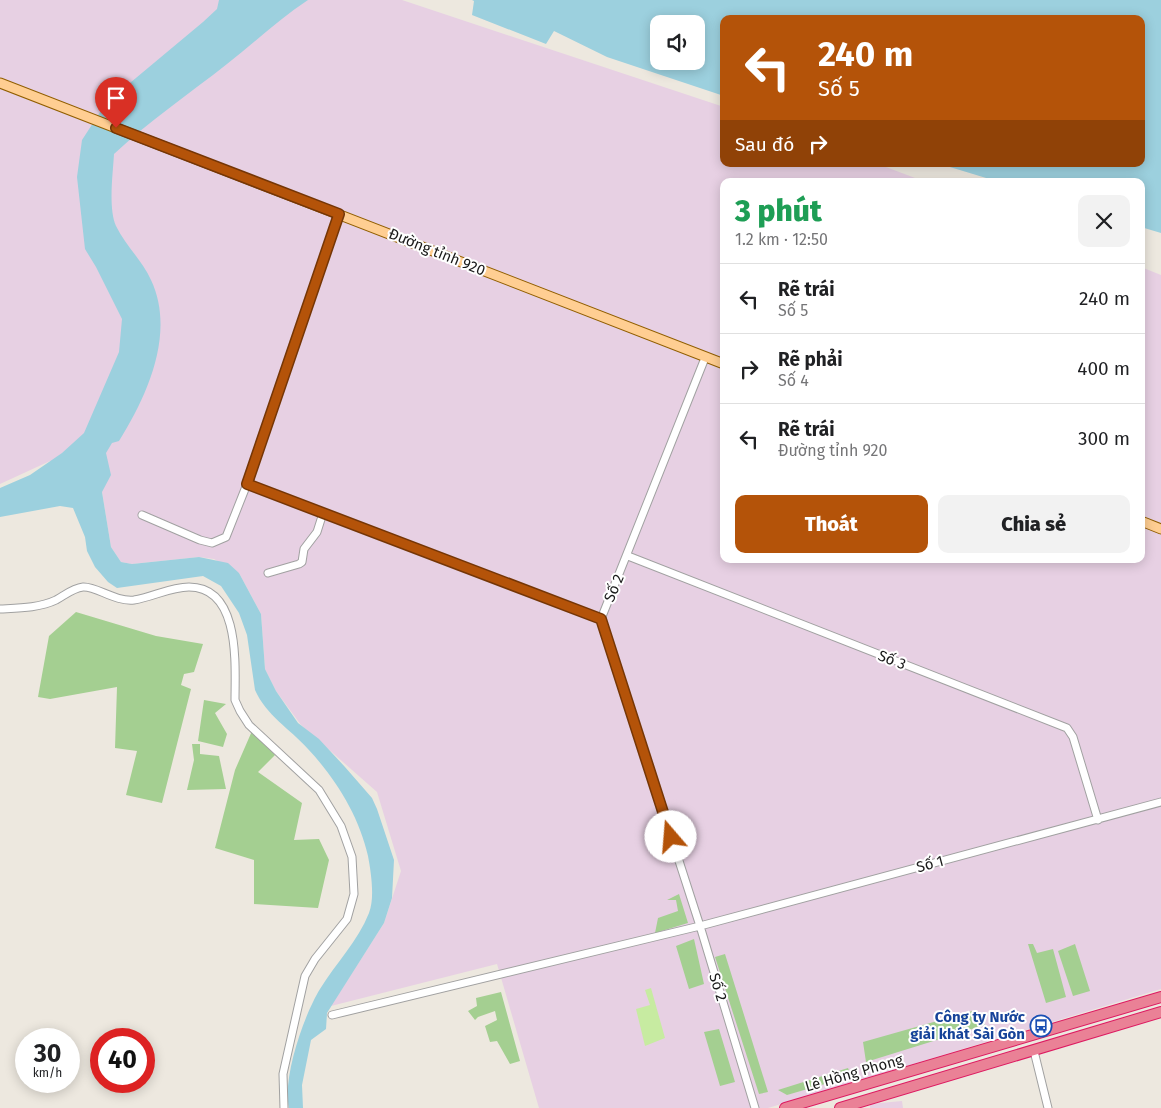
<!DOCTYPE html>
<html lang="vi">
<meta charset="utf-8">
<style>
body{margin:0;font-family:"Fira Sans",sans-serif;background:#f2f2f2;color:#202124;height:100vh;display:flex;flex-direction:column;font-size:19px;white-space:nowrap}
*{box-sizing:border-box;margin:0}
p{font-size:16px;color:#757577}
.icon{flex:none;width:28px;height:28px;fill:none;stroke:currentColor;stroke-width:2;stroke-linecap:round;stroke-linejoin:round}
.map{position:relative;flex:1;overflow:hidden}
.panel{position:absolute;left:720px;top:178px;width:425px;height:385px;display:flex;flex-direction:column;background:#fff;border-radius:10px;box-shadow:0 2px 12px #0003}
.panel>*{flex:none}
.banner{position:absolute;left:720px;top:15px;width:425px;height:152px;border-radius:10px;box-shadow:0 2px 12px #0003;background:#b45309;color:#fff;overflow:hidden}
.tools{position:absolute;left:650px;top:15px;display:grid;gap:10px}
.tools a{display:grid;place-items:center;width:55px;height:55px;border-radius:10px;background:#fff;box-shadow:0 2px 12px #0003;font-size:25px}
.speed{position:absolute;left:15px;top:1028px;display:flex;gap:10px;font-size:25px;font-weight:700;text-align:center}
.speed>*{display:grid;place-content:center;width:65px;height:65px;border-radius:50%;background:#fff;box-shadow:0 2px 12px #0003;line-height:1}
.speed small{font-size:12px;font-weight:400}
.speed .limit{border:8px solid #d22;background:#fff;color:#111}
.pin{position:absolute;display:grid;place-items:center;width:42px;height:42px;color:#fff;margin:-51px -21px;border-radius:50% 50% 50% 0;rotate:-45deg;box-shadow:0 0 5px #0007}
.pin .icon{rotate:45deg}
.me{position:absolute;width:55px;margin:-28px;rotate:342deg;stroke-linejoin:round;filter:drop-shadow(0 0 4px #0008)}
.turn{display:flex;align-items:center;gap:18px;height:105px;padding:0 15px;font-size:22px}
.turn .icon{width:65px;height:65px;stroke-width:2.5}
.turn b{display:block;font-size:35px;line-height:42px}
.then{display:flex;align-items:center;height:48px;padding:0 15px;background:#0003;gap:10px;font-size:19px}
.round{display:grid;place-items:center;flex:none;width:52px;height:52px;border-radius:10px;background:#f2f2f2}
.headline{display:flex;align-items:center;justify-content:space-between;height:85px;padding:0 15px}
h1{font-size:30px;font-weight:800;line-height:38px;color:#1e9e55}
.button{display:flex;gap:10px;margin-top:auto;padding:10px 15px}
.button a{flex:1;height:58px;border-radius:10px;background:#b45309;color:#fff;font-size:20px;font-weight:800;line-height:58px;text-align:center}
.button a+a{background:#f2f2f2;color:#202124}
ul{padding:0;list-style:none}
li{display:flex;align-items:center;gap:15px;height:70px;padding:0 15px;border-top:1px solid #e0e0e0}
li div{flex:1}
li b{display:block;font-size:19px}
li em{font-style:normal}
.map>svg:first-child{display:block}
</style>
<div class="map">
<svg width="1161" height="1108" viewBox="0 0 1161 1108">
<rect width="100%" height="100%" fill="#ede8df"/>
<!-- industrial -->
<path fill="#e7d0e3" d="M0 0H402L724 107V164H878L923 181H724V559H1141V267L1161 275V989L768 1108H539L497 964 331 1006 384 923 401 871 377 792 301 725 276 691 265 669 261 614 239 573 214 559 199 557 132 564 121 562 111 547 102 492 50 461 0 484Z
M902 1101 903 1108H870V1104Z"/>
<!-- grass -->
<path fill="#c7eba1" d="M651 988 665 1038 645 1046 636 1009 650 1005 645 990Z"/>
<!-- forest -->
<path fill="#a4cf91" d="M76 612 156 636 203 644 194 672 184 674 181 685 191 689 162 803 126 795 137 751 115 748 117 687 50 699 38 697 49 636Z
M204 700 226 704 215 713 227 734 223 747 198 741Z
M252 731 275 755 258 772 302 803 294 840 319 839 329 860 318 908 254 904V860L215 848 235 770Z
M192 744H200V754L219 756 226 789 187 790 194 760Z
M679 894 688 923 655 933 658 918 678 911 676 900H667Z
M694 939 704 984 689 989 676 946Z
M1028 944H1033L1037 953 1053 949 1066 997 1046 1003Z
M1075 944 1090 991 1073 996 1058 951Z
M725 954 768 1092 759 1094 715 957Z
M501 992 520 1061 510 1064 497 1041 490 1042 485 1026 497 1020 495 1011 478 1017 475 1020 468 1011 477 1006 476 998Z
M976 1010 985 1025 866 1062 863 1042Z
M719 1029 735 1082 720 1086 704 1032Z
M848 1068 850 1073 843 1076 842 1079 787 1095 778 1090Z"/>
<!-- water -->
<path fill="#9cd0de" fill-rule="evenodd" d="M219 0H308C279 19 254 43 227 64 189 94 149 121 114 154 113 173 108 208 116 226 125 245 142 260 151 280 176 333 147 396 119 441L112 443 106 453 111 475 102 492 111 547 121 562 132 564 199 557 228 563 239 573 261 614 265 669 276 691 298 723 319 739 345 767 372 798 377 809 394 860 392 898 384 923 327 1013 326 1029 311 1040 302 1085 303 1108H289C282 1078 304 1015 320 989 336 963 358 941 369 913 375 898 371 872 368 856 359 816 336 779 308 749 290 729 266 715 255 690L247 635 239 613 221 586 203 576 117 588 108 582 95 567 87 551 85 537 73 508 60 506 0 517V488L30 475 62 453 84 433 119 352 122 319 96 267 85 249 77 177 82 140 106 103 203 22 217 9Z
M472 0H1161V233L1141 227V181H996L940 164H1141V19H724V96L607 57 554 31 546 44 472 15 474 1ZM659 24H696V61H659Z"/>
<g fill="none" stroke-linecap="round" stroke-linejoin="round">
<!-- minor casing -->
<g stroke="#a1a1a1" stroke-width="9">
<path id="minor" d="M705 358 601 619 700 926 755 1108
M247 484 601 619
M142 515 200 540 212 543 226 537 247 484 339 214
M628 556 1067 728 1073 737 1098 820
M268 573 299 564 302 562 304 549 317 532 323 513
M0 609C18 608 39 608 56 600 65 595 73 588 83 587 96 586 115 602 134 600 153 597 170 587 189 587 241 587 235 666 235 700L240 711 249 725 319 790 341 826 352 857 354 894 347 919 315 959 305 976 283 1074 284 1108
M332 1015 700 926 1161 802
M1034 1051 1048 1108"/>
</g>
<!-- major casing -->
<g stroke="#915e00" stroke-width="11">
<path id="major" d="M0 83 724 364
M1141 521 1161 529"/>
</g>
<!-- highway casing -->
<g stroke="#dd1a61" stroke-width="12">
<path id="highway" d="M785 1108 1161 997
M840 1108 1161 1012"/>
</g>
<!-- minor -->
<use href="#minor" stroke="#fff" stroke-width="7"/>
<!-- major -->
<use href="#major" stroke="#ffce92" stroke-width="9"/>
<!-- highway -->
<use href="#highway" stroke="#ea8196" stroke-width="10"/>
</g>
<g fill="none" stroke-linecap="round" stroke-linejoin="round">
<!-- route casing -->
<g stroke="#753606" stroke-width="12">
<path id="route" d="M116 128 339 214 247 484 601 619 671 837"/>
</g>
<!-- route -->
<use href="#route" stroke="#b45309" stroke-width="9"/>
</g>
<!-- icons -->
<defs>
<g id="bus-ring" transform="scale(1.125)"><circle r="9.5" fill="#fff" stroke="#1a4fb4" stroke-width="1.5"/><path d="M-5-6H5V4H4V6H2V4H-2V6H-4V4H-5ZM-3.5-4V0h7V-4ZM-3.5 1.2v1.5H-2V1.2ZM2 1.2v1.5H3.5V1.2Z" fill="#1a4fb4"/></g>
</defs>
<g fill-rule="evenodd">
<use href="#bus-ring" x="1041" y="1026"/>
</g>
<g text-anchor="middle" stroke-width="4" stroke-linejoin="round" paint-order="stroke">
<!-- street labels -->
<g font-size="15" fill="#1a1a1a" stroke="#fff">
<text transform="translate(437 252) rotate(22)" y="5">Đường tỉnh 920</text>
<text transform="translate(614 588) rotate(-67)" y="5">Số 2</text>
<text transform="translate(892 660) rotate(21)" y="5">Số 3</text>
<text transform="translate(930 864) rotate(-15)" y="5">Số 1</text>
<text transform="translate(718 987) rotate(73)" y="5">Số 2</text>
<text transform="translate(854 1073) rotate(-16)" y="5">Lê Hồng Phong</text>
</g>
<!-- transit labels -->
<g font-size="15" font-weight="bold" fill="#164399" stroke="#fff" text-anchor="end">
<text x="1025" y="1022">Công ty Nước<tspan x="1025" dy="17">giải khát Sài Gòn</tspan></text>
</g>
</g>
</svg>
<div class="tools">
<a><svg class="icon" aria-label="sound" viewBox="0 0 24 24"><path d="M4 9h4l5-4v14l-5-4H4zM17 9q2 3 0 6"/></svg></a>
</div>
<div class="speed"><div>30<small>km/h</small></div><div class="limit">40</div></div>
<div class="pin" style="left:116px;top:128px;background:#d93025"><svg class="icon" aria-label="arrive" viewBox="0 0 24 24"><path d="M6 21V4h12l-3 4 3 4H6"/></svg></div>
<svg class="me" style="left:671px;top:837px" viewBox="-20 -20 40 40"><circle r="19" fill="#fff"/><path d="M0-13L10 11 0 6-10 11z" fill="#b45309"/></svg>
<div class="banner">
<div class="turn"><svg class="icon" aria-label="left" viewBox="0 0 24 24"><path d="M17 20v-9H6M10 6l-5 5 5 5"/></svg><div><b>240 m</b>Số 5</div></div>
<div class="then">Sau đó<svg class="icon" aria-label="right" viewBox="0 0 24 24"><path d="M7 20v-9h11M14 6l5 5-5 5"/></svg></div>
</div>
<section class="panel">
<div class="headline"><div><h1>3 phút</h1><p>1.2 km · 12:50</p></div><a class="round"><svg class="icon" aria-label="close" viewBox="0 0 24 24"><path d="M6 6l12 12M18 6L6 18"/></svg></a></div>
<ul>
<li><svg class="icon" aria-label="left" viewBox="0 0 24 24"><path d="M17 20v-9H6M10 6l-5 5 5 5"/></svg><div><b>Rẽ trái</b><p>Số 5</p></div><em>240 m</em></li>
<li><svg class="icon" aria-label="right" viewBox="0 0 24 24"><path d="M7 20v-9h11M14 6l5 5-5 5"/></svg><div><b>Rẽ phải</b><p>Số 4</p></div><em>400 m</em></li>
<li><svg class="icon" aria-label="left" viewBox="0 0 24 24"><path d="M17 20v-9H6M10 6l-5 5 5 5"/></svg><div><b>Rẽ trái</b><p>Đường tỉnh 920</p></div><em>300 m</em></li>
</ul>
<div class="button"><a>Thoát</a><a>Chia sẻ</a></div>
</section>
</div>
